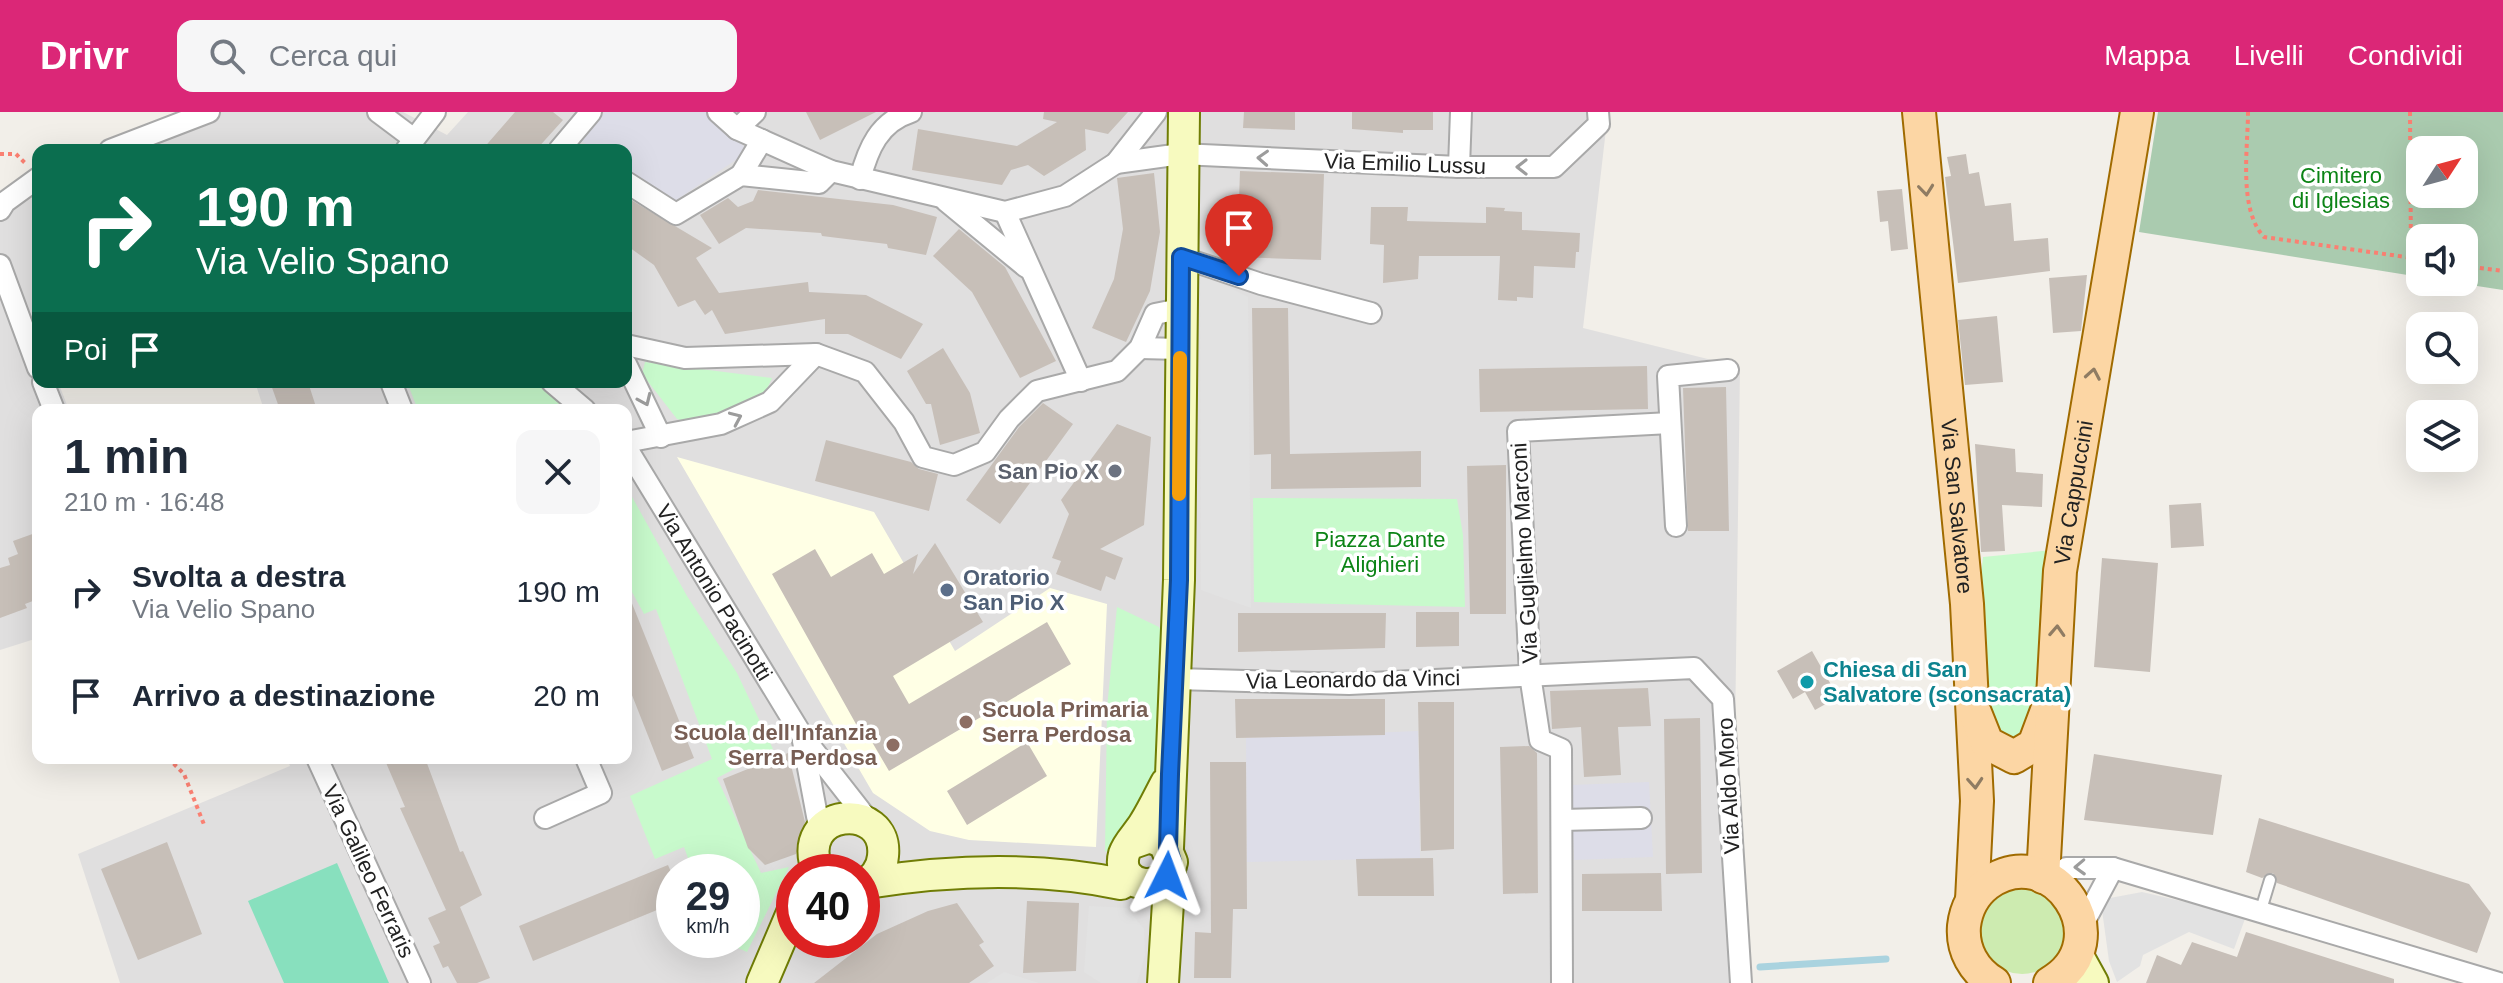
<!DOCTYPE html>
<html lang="it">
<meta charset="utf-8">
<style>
body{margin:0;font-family:Arial,sans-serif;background:#f6f6f7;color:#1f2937;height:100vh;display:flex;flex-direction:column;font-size:30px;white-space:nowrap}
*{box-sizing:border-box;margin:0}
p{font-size:26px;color:#747a83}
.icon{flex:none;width:44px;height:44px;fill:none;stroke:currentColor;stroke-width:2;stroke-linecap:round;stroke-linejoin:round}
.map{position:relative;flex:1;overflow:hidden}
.sheet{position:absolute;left:32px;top:292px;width:600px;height:360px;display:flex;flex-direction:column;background:#fff;border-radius:16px;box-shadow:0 8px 32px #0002}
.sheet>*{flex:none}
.top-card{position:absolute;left:32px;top:32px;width:600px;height:244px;border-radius:16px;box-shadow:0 8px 32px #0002;background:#0b6e4f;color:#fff;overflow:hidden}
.needle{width:52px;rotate:54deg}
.controls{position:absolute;left:2406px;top:24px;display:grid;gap:16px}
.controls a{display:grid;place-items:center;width:72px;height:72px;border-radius:16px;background:#fff;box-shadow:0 8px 32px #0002;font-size:40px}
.speed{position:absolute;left:656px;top:742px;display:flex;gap:16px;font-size:40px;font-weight:700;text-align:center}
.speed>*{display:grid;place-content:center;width:104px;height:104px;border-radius:50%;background:#fff;box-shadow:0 8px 32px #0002;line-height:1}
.speed small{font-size:20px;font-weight:400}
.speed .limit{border:12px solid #d22;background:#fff;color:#111}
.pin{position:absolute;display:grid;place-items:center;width:68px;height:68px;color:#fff;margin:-82px -34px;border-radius:50% 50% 50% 0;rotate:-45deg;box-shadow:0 0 8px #0007}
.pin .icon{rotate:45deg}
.me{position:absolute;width:88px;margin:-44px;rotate:3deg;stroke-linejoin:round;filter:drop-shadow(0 0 6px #0008)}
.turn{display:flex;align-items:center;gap:28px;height:168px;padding:0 32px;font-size:36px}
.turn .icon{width:104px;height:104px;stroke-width:2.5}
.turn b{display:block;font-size:56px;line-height:68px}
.then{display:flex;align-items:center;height:76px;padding:0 32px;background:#0003;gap:16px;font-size:30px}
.round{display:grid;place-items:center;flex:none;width:84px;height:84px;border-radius:16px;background:#f6f6f7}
.head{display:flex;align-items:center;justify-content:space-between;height:136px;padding:0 32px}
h1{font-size:48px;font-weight:600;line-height:60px}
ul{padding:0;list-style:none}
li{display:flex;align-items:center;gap:24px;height:104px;padding:0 32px}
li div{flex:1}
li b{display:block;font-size:30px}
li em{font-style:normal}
header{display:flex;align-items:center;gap:48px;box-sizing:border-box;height:112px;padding:0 40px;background:#db2777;color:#fff}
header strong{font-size:38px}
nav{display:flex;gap:44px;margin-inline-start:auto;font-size:28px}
.search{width:560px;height:72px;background:#f6f6f7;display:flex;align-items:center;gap:20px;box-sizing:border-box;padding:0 28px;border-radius:16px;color:#747a83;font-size:30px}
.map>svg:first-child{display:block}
</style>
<header>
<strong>Drivr</strong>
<div class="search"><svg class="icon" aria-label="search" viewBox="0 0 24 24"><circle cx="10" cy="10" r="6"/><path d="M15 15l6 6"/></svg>Cerca qui</div>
<nav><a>Mappa</a><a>Livelli</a><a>Condividi</a></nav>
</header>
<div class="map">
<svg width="2503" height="871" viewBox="0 0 2503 871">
<rect width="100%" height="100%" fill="#f2efe9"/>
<!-- residential -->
<path fill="#e0dfdf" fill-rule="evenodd" d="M187 0H403L447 23 468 0H1608L1583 216 1740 255 1732 845 1736 871H120L78 742 290 654 287 646H626V298H264L255 270H626V38H96ZM674 760H742V828H674ZM794 760H862V828H794Z
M38 64V270H58L69 298H38V526L0 538V81Z"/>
<!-- education -->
<path fill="#ffffe5" d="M677 345 874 400 955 539 1050 476 1107 492 1096 735 969 728 930 719 873 681Z"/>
<!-- grass -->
<path fill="#cdebb0" d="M1979 819a43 43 0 1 1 86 0a43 43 0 1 1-86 0Z"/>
<!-- cemetery -->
<path fill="#aacbaf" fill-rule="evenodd" d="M2158 0H2503V178L2451 170H2464V126H2420V165L2139 120ZM2420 38H2464V82H2420Z"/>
<!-- park -->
<path fill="#c8facc" d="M645 250 772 266 761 290 697 314 677 307 642 262Z
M407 270H536L575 298H418Z
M626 374 687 484 737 561 773 637 717 666 761 761 789 755 747 840 720 828H742V760H693L684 735 655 747 630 684 712 647 656 497 644 502 626 469Z
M1253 386 1457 387 1463 423 1465 495 1254 490Z
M2053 438 2046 583 2029 626 2010 631 1992 625C1978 569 1976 502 1983 445Z
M1117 495 1159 515 1172 547 1162 660 1129 725 1105 740 1107 596Z"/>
<!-- pitch -->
<path fill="#88e0be" d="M337 751 389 871H284L248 789Z"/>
<!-- parking -->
<path fill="#e2e2e2" d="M1200 161 1248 185 1251 496 1201 478Z
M2142 780 2246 804 2234 837 2189 820 2143 843 2140 854 2117 870 2109 849 2102 798 2110 786Z
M1089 794 1127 796 1144 817 1145 843 1137 871H1101L1084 860Z
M1004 860 1039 871H987Z"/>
<!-- plaza -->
<path fill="#dddde8" d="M605 0H706L749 39 672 91 626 60V38H594L580 28Z
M1418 619 1420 746 1247 750 1246 626Z
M1649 670 1653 745 1574 748 1571 673Z"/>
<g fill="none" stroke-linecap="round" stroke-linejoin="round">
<!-- stream -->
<path stroke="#aad3df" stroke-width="7" d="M1760 855 1886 847"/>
</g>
<!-- building -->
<path fill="#c7bfb8" d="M515 0H553L563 8 536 38H482Z
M806 0H876L820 28Z
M1044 0H1128L1108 22 1085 17 1086 38 1044 64 1028 53 1011 58 1002 73 912 58 918 17 1017 34 1057 10 1043 7Z
M1244 0H1295V18L1243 16Z
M1352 0H1433V18H1403V21L1352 17Z
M1966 42 1969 62 1979 60 1985 94 2011 91 2014 129 2048 126 2050 159 1958 171 1945 65 1951 64 1947 45Z
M1240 59 1324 62 1321 148 1237 145Z
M1154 61 1160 120 1150 179 1126 230 1092 216 1114 167 1123 117 1117 66Z
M1902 77 1908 137 1891 139 1888 109 1880 110 1877 79Z
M758 78 893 93 937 105 926 143 888 136 887 132 822 124 821 121 746 116 719 132 700 103 728 86 738 95 753 89Z
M626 85 712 136 696 146 719 181 808 170 809 180 866 183 923 212 901 247 848 222H825V207L725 222 712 198 705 203 695 188 678 195 654 153 626 133Z
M1371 95H1408L1407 109 1486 111V95L1505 96 1504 99 1522 100V118L1580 121 1579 140H1576L1575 156 1534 154 1533 186 1517 185V189L1498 188 1500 144H1419L1418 167 1383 171 1384 133 1370 132Z
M959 117 1005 155 1056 249 1020 266 972 180 933 144Z
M2087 163 2081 219 2053 221 2049 166Z
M1252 196H1288L1290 342 1421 339V375L1271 377V342L1254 343Z
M1997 204 2003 270 1965 273 1958 208Z
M943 236 970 281 980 321 940 333 931 292H926L907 259Z
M1647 254 1648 297 1480 300 1479 257Z
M270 270H308L317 298H280Z
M1726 275 1729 419H1688L1683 276Z
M1043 291 1073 312 1000 412 966 388 1019 315Z
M1117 312 1151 325 1144 413 1100 437 1123 446 1115 468 1106 464 1101 479 1056 462 1061 449 1052 446 1069 402 1061 388Z
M826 328 911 350 919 357 938 362 929 399 815 369Z
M1975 332 2015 337 2016 360 2043 362 2042 395 2002 393 2005 439 1981 440Z
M1506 353V502H1470L1467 354Z
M2201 391 2204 434 2171 436 2169 393Z
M38 420V487L25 492 27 496 0 506V456L10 453 8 446 18 442 13 429Z
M935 431 983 510 893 564 909 592 1047 510 1071 552 889 659 865 618 861 621 772 462 815 437 831 465 872 441 884 462 918 442 913 462Z
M2102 446 2158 451 2150 560 2094 555Z
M627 479 694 646 662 659 626 568Z
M1416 500H1459V534L1416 535Z
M1238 501H1386L1385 536 1238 540Z
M1812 539 1838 585 1815 598 1805 580 1793 587 1777 559Z
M1648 576 1651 614 1618 615 1621 663 1584 665 1581 615 1552 617 1550 579Z
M1235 587H1385V623L1236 626Z
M1418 590H1454V737L1421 739Z
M1700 606 1702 761 1666 762 1664 607Z
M1027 630 1047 664 967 713 947 679Z
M1529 634 1537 641 1538 781 1503 782 1500 635Z
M788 641 805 710 796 742 765 753 748 736 723 667Z
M2094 642 2222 663 2213 723 2084 708Z
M384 646H425L460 740 463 739 482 783 460 795 490 866 477 871H457L448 854 443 856 433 834 440 831 428 806 446 798 400 696 405 695Z
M1210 650H1246L1247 797H1233L1231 866H1194L1195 820 1211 821Z
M2259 706 2469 772 2491 801 2477 841 2277 771 2273 761 2262 766 2246 760Z
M167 730 202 822 138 848 101 757Z
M1433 746 1434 784H1358L1356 747Z
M668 753 674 767V791L533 849 519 814Z
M1661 761 1662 799H1582V762Z
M1027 789 1079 791 1076 859 1023 861Z
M957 791 984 830 979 833 994 854 969 871H814L877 822 928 799Z
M2246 820 2394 867V871H2146L2157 843 2181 853 2192 830 2237 845Z"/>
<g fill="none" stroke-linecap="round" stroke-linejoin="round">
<!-- lane casing -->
<g stroke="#a9a9a9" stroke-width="14">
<path id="lane" d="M2260 801 2270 768"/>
</g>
<!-- street casing -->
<g stroke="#a9a9a9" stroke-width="24">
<g id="street">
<path d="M378 0 414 27"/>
<path d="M718 0 737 17 831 59 1005 100 1065 84 1116 51 1156 0"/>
<path d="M737 17 755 0"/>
<path d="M110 38 209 0"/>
<path d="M406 38 435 0"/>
<path d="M559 38 591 0"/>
<path d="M1116 51 1181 42 1459 55H1554L1599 12 1598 0"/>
<path d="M1459 55 1461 0"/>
<path d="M741 63 762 28"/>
<path d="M860 67C868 37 879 10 911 0"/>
<path d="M626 70 676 102 741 63 819 71 831 59"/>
<path d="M946 89 1026 155"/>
<path d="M0 98 5 90 38 66"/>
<path d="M1005 100 1081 269"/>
<path d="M1181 145 1261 172 1371 201"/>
<path d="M0 153 38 256"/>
<path d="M626 233 685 246 816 242 865 260 904 310 923 345 954 353 985 340 1009 307 1037 279 1117 259 1140 236 1155 202 1180 197"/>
<path d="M1140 236 1180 237"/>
<path d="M626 252 661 325"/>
<path d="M43 270 54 298"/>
<path d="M391 270 402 298"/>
<path d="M552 270 585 298"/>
<path d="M626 330 721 312 770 290 816 242"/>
<path id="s1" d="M626 335 803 625 871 712"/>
<path d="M1676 414 1668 264 1728 258"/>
<path d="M1176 567 1349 572 1694 556 1723 587 1741 871"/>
<path d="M803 629 820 720"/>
<path d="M317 646 420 871"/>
<path d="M545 706 601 681 586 646"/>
<path d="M1562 708 1641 706"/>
<path d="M2053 769 2066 756H2113L2499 871"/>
<path d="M2081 816 2113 756"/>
<path d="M1562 871 1561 637 1540 628 1530 563 1518 319 1670 311"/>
</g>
</g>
<!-- secondary casing -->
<g stroke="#707d05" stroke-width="34">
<path id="secondary" d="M1130 732 1150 725 1164 731 1172 750C1165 785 1115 775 1124 742 1128 730 1139 721 1145 710 1153 697 1159 684 1166 671
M1168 736 1179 468 1184 0
M818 760C792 695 889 688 883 744 882 758 874 767 862 774
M867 771C949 758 1039 755 1121 772L1130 766
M2077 842 2093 871
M762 871 794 796
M1163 871 1170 758"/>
</g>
<!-- primary casing -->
<g stroke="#a06b00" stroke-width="36">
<g id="primary">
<path id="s2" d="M1919 0 1967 492 1977 689 1972 788"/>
<path d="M1975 601 1987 631 2014 645 2034 633 2046 601"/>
<path id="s3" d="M2043 765 2060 459 2137 0"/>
<path d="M1994 871C1974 859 1962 838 1964 814 1966 797 1974 782 1987 772 2052 724 2123 829 2050 871"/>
</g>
</g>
<!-- path -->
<path stroke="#fa8072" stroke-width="4" stroke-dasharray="4 4" stroke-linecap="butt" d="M2248 0C2248 36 2238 97 2264 125L2420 147
M2410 0 2411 146
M0 42H16L26 52
M2464 154 2503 159
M168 646 184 662 205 715"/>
<!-- lane -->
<use href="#lane" stroke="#fff" stroke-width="10"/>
<!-- street -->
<use href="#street" stroke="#fff" stroke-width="20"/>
<!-- secondary -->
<use href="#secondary" stroke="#f7fabf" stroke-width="30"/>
<!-- primary -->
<use href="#primary" stroke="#fcd6a4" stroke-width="32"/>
</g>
<!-- one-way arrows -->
<defs><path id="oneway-chevron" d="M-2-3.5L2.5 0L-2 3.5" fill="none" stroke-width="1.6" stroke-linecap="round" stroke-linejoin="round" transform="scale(2)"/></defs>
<g stroke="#9c9c9c">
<use href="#oneway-chevron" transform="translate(1263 46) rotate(-177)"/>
<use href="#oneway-chevron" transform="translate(1522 55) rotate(180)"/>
<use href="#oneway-chevron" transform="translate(645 288) rotate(66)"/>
<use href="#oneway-chevron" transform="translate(736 306) rotate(-24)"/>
<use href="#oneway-chevron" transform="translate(2080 755) rotate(178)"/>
</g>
<g stroke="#8f7c63">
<use href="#oneway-chevron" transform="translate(1926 78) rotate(84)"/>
<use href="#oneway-chevron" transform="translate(2093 262) rotate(-80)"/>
<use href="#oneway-chevron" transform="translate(2057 519) rotate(-87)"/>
<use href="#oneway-chevron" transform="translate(1975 671) rotate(86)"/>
</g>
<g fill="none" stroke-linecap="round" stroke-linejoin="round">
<!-- route casing -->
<g stroke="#114b97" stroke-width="20">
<path id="route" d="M1167 764 1172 750 1168 736 1170 662 1179 468 1181 145 1239 164"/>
</g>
<!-- route -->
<use href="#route" stroke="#1a73e8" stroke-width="14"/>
<!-- slow -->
<path stroke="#f59e0b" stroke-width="14" d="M1179 382 1180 246"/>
</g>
<!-- markers -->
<circle fill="#6b7280" stroke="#fff" stroke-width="3" cx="1115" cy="359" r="8"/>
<circle fill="#5c6f8a" stroke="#fff" stroke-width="3" cx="947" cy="478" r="8"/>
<circle fill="#0f9aa8" stroke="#fff" stroke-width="3" cx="1807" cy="570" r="8"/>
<g fill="#8d6e63" stroke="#fff" stroke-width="3">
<circle cx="966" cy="610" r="8"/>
<circle cx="893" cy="633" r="8"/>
</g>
<g text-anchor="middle" stroke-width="7" stroke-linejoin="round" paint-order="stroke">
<!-- street labels -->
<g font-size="22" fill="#222" stroke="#fff">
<text transform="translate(1405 51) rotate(2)" y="8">Via Emilio Lussu</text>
<text dy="8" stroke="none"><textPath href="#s3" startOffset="386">Via Cappuccini</textPath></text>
<text dy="8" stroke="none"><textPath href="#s2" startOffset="396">Via San Salvatore</textPath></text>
<text transform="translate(1524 441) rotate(-93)" y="8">Via Guglielmo Marconi</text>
<text dy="8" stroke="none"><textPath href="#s1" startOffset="170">Via Antonio Pacinotti</textPath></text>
<text transform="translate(1353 567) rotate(-1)" y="8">Via Leonardo da Vinci</text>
<text transform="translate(1728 674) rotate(-93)" y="8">Via Aldo Moro</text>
<text transform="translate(369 759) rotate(65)" y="8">Via Galileo Ferraris</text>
</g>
<!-- park labels -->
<g font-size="22" fill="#0c8416" stroke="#fff">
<text x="2341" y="71">Cimitero<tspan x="2341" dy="25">di Iglesias</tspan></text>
<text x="1380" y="435">Piazza Dante<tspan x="1380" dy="25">Alighieri</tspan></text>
</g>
<!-- worship labels -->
<g font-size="22" font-weight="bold" fill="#5b616d" stroke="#fff" text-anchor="end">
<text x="1099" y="367">San Pio X</text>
</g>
<!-- service labels -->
<g font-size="22" font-weight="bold" fill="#4e5e75" stroke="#fff" text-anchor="start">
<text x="963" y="473">Oratorio<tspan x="963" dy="25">San Pio X</tspan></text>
</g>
<!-- culture labels -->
<g font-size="22" font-weight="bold" fill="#0d838f" stroke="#fff" text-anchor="start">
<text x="1823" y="565">Chiesa di San<tspan x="1823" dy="25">Salvatore (sconsacrata)</tspan></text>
</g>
<!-- education labels -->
<g font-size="22" font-weight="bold" fill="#785e54" stroke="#fff" text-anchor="start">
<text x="982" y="605">Scuola Primaria<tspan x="982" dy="25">Serra Perdosa</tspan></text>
<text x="877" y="628" text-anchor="end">Scuola dell'Infanzia<tspan x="877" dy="25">Serra Perdosa</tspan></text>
</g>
</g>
</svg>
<div class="controls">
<a><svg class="needle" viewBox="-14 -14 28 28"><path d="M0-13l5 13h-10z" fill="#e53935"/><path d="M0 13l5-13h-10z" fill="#747a83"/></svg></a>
<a><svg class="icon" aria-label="sound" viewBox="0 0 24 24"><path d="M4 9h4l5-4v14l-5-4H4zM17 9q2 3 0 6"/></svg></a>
<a><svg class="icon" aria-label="search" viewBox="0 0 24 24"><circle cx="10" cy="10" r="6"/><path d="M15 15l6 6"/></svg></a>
<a><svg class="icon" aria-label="layers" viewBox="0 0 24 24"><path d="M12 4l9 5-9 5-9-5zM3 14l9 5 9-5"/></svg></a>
</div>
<div class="speed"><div>29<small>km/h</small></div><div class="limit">40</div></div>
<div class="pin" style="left:1239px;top:164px;background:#d93025"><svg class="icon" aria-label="arrive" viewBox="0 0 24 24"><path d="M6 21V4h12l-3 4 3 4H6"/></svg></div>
<svg class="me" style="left:1167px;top:764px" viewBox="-20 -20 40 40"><path d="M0-17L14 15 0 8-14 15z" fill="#1a73e8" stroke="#fff" stroke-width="4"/></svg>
<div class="top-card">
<div class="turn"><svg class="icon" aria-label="right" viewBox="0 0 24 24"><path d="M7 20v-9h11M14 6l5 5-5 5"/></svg><div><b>190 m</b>Via Velio Spano</div></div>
<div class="then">Poi<svg class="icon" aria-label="arrive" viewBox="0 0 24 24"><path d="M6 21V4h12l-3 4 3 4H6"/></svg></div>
</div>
<section class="sheet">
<div class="head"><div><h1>1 min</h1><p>210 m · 16:48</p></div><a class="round"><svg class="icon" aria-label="close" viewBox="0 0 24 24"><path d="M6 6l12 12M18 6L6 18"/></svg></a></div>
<ul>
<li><svg class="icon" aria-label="right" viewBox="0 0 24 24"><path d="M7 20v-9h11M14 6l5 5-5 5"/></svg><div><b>Svolta a destra</b><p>Via Velio Spano</p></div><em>190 m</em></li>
<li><svg class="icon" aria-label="arrive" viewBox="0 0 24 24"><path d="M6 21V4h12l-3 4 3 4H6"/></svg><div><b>Arrivo a destinazione</b></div><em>20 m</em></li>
</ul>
</section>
</div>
